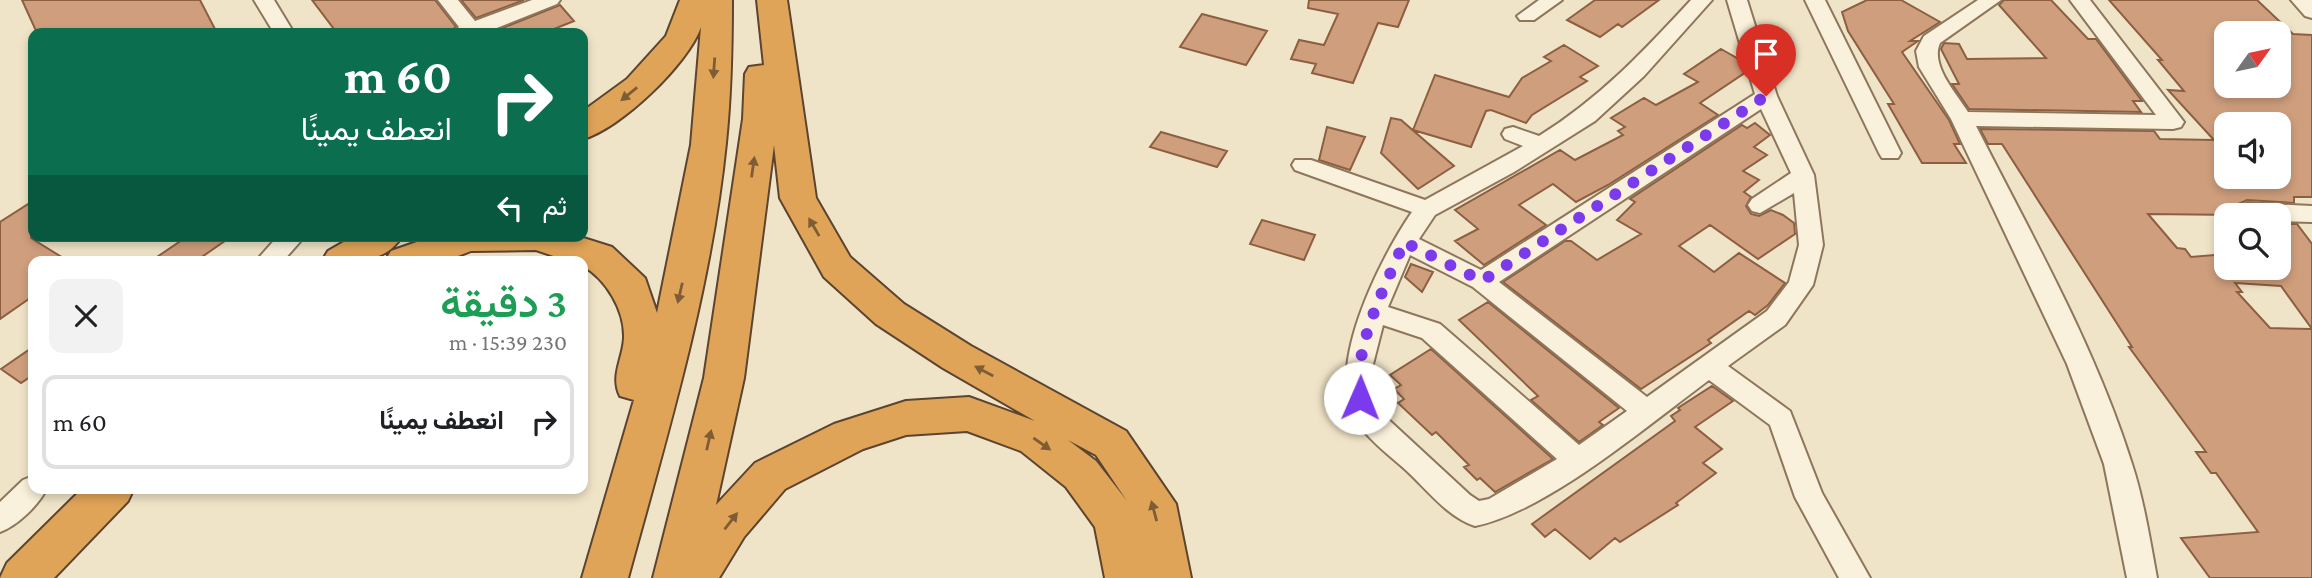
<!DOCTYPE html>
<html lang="ar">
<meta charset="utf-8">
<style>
body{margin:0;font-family:"Crimson Pro",Vazirmatn,serif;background:#f2f2f2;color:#202124;direction:rtl;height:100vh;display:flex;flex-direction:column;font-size:26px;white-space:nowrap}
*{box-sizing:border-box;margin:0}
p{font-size:23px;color:#757577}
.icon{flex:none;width:38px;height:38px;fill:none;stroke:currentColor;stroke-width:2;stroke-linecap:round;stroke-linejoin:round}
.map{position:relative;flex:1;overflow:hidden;direction:ltr}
.details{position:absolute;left:28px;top:256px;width:560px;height:238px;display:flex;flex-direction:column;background:#fff;border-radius:14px;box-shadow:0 4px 10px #0003;direction:rtl}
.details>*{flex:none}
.banner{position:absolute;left:28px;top:28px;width:560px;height:214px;border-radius:14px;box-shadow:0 4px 10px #0003;direction:rtl;background:#0b6e4f;color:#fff;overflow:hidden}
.needle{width:46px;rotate:57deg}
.fabs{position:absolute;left:2214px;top:21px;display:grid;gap:14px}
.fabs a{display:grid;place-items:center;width:77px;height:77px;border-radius:14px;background:#fff;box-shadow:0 4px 10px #0003;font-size:35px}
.pin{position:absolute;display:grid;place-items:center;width:60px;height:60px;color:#fff;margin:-72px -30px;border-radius:50% 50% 50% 0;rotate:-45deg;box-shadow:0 0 7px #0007}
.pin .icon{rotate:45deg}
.me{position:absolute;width:77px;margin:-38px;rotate:1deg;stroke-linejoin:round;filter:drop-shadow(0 0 5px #0008)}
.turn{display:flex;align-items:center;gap:24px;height:147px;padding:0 21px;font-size:32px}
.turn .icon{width:91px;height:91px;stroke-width:2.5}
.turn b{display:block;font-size:49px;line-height:60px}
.then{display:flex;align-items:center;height:66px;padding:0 21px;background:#0003;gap:14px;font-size:26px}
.round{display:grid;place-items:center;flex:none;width:74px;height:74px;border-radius:14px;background:#f2f2f2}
.overview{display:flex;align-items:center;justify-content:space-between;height:119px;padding:0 21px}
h1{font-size:42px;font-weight:600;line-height:52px;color:#1e9e55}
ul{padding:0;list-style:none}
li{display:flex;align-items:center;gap:21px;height:94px;margin:0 14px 10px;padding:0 7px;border:4px solid #e0e0e0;border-radius:14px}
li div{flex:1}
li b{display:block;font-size:26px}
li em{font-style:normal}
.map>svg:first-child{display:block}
</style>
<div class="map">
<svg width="2312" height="578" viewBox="0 0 2312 578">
<rect width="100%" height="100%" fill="#f0e4c8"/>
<!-- building -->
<path fill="#cf9f7d" stroke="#8d5f41" stroke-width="2" fill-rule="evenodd" d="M22 0H200L217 33H37Z
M312 0H435L456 27 447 33H337Z
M461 0H524L476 18Z
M1309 0H1409L1398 27 1378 23 1353 83 1312 73 1316 64 1291 59 1299 40 1324 45 1338 14 1308 8Z
M1595 0H1659L1622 27 1618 24 1600 37 1567 20Z
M1867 0H1901L1940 22 1910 41H1918L1902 52 1949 120 1960 144H1954L1966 163H1922L1888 104H1894L1848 31 1842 12Z
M2004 0H2051L2088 39H2096L2142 101H2133L2141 112 1969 109 1952 84H1959L1941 49 1944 43 1959 44 1967 59 2046 58 1999 5Z
M2109 0H2257L2293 34 2312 35V197H2294V203L2247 200 2238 204 2233 211 2236 215 2148 214 2177 248 2185 249 2191 257 2226 254V268H2278V224H2297L2312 244V578H2210L2181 538 2258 532 2216 473H2211L2196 452H2206L2129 347H2132L2002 144H1988L1980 129 2154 131 2160 139 2214 140 2168 90 2184 91 2158 60H2162ZM2226 33H2278V86H2226ZM2226 124H2278V177H2226ZM2235 283 2281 286 2312 329 2270 328 2237 292H2242Z
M560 5 574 21 544 33 495 31Z
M1202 14 1267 31 1246 65 1180 47Z
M1564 45 1598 66 1580 77 1587 81 1532 115 1526 123 1491 110 1486 111 1471 147 1413 130 1435 75 1509 97 1522 78 1551 61 1544 57Z
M1721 49 1742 61 1746 72 1700 103 1718 115 1608 185 1576 202 1553 184 1519 205 1546 225 1484 265 1455 241 1478 229 1455 210 1560 150 1575 160 1623 135 1618 131 1625 127 1611 118 1644 98 1656 105 1698 82 1684 74Z
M1391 118 1401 120 1454 166 1418 189 1381 153Z
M1755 123 1770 135 1754 147 1767 155 1743 171 1759 180 1744 192 1751 197 1746 206 1751 214 1759 216 1771 210 1783 215 1794 223 1795 234 1758 259 1710 225 1679 246 1714 272 1739 253 1785 283 1768 305 1755 315 1749 311 1708 340 1711 343 1641 389 1503 282 1565 241H1571L1597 260 1641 234 1617 220 1635 202 1630 199 1742 125 1747 128Z
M1327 127 1365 137 1350 170 1319 160Z
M1161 132 1227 151 1217 167 1150 147Z
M33 201 31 238 68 261H33V296L0 319V222Z
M1262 220 1315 235 1304 260 1250 244Z
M188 236H232L196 261H151Z
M1411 264 1433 272 1422 292 1405 277Z
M1488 302 1619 408 1599 422 1603 425 1579 442 1531 400 1538 396 1459 320Z
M33 347V375L21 383 1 369Z
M1431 349 1553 459 1495 492 1480 478 1477 480 1464 467 1469 465 1436 432 1432 435 1398 403 1404 399 1394 389 1401 385 1390 375Z
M1712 386 1733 401 1695 427 1722 449 1703 463 1716 473 1676 503 1678 505 1620 542 1615 538 1590 559 1555 529 1545 537 1532 524 1675 421 1671 416 1680 410 1678 408Z"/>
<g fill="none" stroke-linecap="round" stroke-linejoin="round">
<!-- minor casing -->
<g stroke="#8d765c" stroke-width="4">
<path id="minor" d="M254 0H274L294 33H274Z
M438 0H458L475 21 532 0H560L557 4 484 33H453L459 27Z
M1539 0H1562L1534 20H1520L1517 16Z
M1691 0H1712L1644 76 1595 121 1514 172 1435 215 1419 239 1481 270 1755 94 1727 0H1747L1777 96 1814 175 1823 245 1813 285 1785 325 1728 366 1790 411 1822 493 1870 578H1839L1795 497 1770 425 1709 380C1648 425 1546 512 1475 526 1448 517 1429 492 1409 473 1393 458 1372 443 1359 425 1320 374 1381 257 1412 212L1295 170 1292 165 1295 160H1311L1425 200 1523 146 1505 139 1502 134 1505 129 1513 127 1539 136C1600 98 1643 52 1691 0ZM1761 109 1791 173 1752 199 1748 205 1752 211 1760 213 1794 193 1799 245 1789 282 1767 311 1647 397 1499 282ZM1410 255 1473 287 1627 411 1579 445 1440 324 1388 307ZM1383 325 1422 338 1557 459 1489 499 1479 501 1470 495 1378 410 1370 376Z
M1805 0H1825L1901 153 1898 158H1882L1879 153Z
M1978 0H2001L1940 43C1930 66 1957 94 1968 112L2156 115 2070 0H2090L2184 122 2181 127 2173 129 1976 126C2032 236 2095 346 2132 464 2144 501 2150 540 2157 578H2127L2104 464 2067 364 1951 119 1919 67 1916 51 1924 36Z
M2291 0H2312V18L2305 16Z
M2248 203 2312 206V222L2278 221V215H2239L2236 211 2240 205Z
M278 236H305L283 261H256Z
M33 476V488H47C39 505 17 526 0 532V502L23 480Z"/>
</g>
<!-- motorway casing -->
<g stroke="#5b4430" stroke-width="4">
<path id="motorway" d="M680 0H732C732 48 731 95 726 143 711 291 667 435 628 578H582L634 400 620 396C610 376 623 359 624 338 625 310 606 279 583 266V261H568L536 250 471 251 445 261H385L391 251 434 236H577L612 247 645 278 657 313 691 145 701 27C688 64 620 129 583 139V111L627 79 666 36Z
M757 0H787L816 198 850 257 904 304 971 346 1126 431 1176 504 1191 578H1105L1095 527 1066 487 1021 451 967 431 906 435 863 449 785 489 744 537 719 578H653L704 378 743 119 745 74 749 67 764 65ZM774 145 780 198 824 277 876 324 943 368 1035 421 969 397 906 401 834 424 755 463 716 505 744 378ZM1068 440 1096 455 1127 501 1096 461Z
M354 236H402C385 265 352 261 322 261L328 251Z
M83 488H134L128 501 54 578H0L7 563Z"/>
</g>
<!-- minor -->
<use href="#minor" fill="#faf1dc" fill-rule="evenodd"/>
<!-- motorway -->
<use href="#motorway" fill="#e0a458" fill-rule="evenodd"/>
</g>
<!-- one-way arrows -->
<defs><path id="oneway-solid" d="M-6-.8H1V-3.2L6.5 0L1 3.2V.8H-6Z" transform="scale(1.75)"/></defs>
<g fill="#7e5d36">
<use href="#oneway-solid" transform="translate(714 68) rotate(94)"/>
<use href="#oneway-solid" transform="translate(629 94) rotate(141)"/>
<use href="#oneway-solid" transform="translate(753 167) rotate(-82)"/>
<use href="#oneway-solid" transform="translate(814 227) rotate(-120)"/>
<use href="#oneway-solid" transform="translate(680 293) rotate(103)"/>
<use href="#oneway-solid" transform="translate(984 371) rotate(-152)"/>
<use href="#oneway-solid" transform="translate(709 440) rotate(-77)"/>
<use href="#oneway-solid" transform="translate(1042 444) rotate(35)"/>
<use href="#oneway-solid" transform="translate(1154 511) rotate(-105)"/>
<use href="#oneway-solid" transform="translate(731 521) rotate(-52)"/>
</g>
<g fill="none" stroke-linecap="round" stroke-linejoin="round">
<!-- route -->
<path stroke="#7c3aed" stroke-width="12" stroke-dasharray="0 21.6" d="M1360 398C1353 345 1384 290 1404 242L1482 281 1766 96"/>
</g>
</svg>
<div class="fabs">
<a><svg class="needle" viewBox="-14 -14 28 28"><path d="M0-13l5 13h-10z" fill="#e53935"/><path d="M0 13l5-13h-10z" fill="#757577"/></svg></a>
<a><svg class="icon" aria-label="sound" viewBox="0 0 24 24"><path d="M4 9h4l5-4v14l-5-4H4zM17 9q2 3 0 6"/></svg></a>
<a><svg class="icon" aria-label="search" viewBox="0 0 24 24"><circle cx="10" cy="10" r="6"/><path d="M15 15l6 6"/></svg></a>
</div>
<div class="pin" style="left:1766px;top:96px;background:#d93025"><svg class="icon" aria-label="arrive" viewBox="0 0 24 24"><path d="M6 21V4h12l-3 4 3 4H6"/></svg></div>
<svg class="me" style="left:1360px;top:398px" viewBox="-20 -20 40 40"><circle r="19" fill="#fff"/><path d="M0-13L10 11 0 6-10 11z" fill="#7c3aed"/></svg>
<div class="banner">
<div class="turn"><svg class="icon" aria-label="right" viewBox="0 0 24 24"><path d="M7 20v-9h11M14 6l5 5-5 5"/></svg><div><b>60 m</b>انعطف يمينًا</div></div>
<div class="then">ثم<svg class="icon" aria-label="left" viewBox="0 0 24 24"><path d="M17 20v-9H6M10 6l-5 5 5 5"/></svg></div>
</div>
<section class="details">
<div class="overview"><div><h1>3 دقيقة</h1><p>230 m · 15:39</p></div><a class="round"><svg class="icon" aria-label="close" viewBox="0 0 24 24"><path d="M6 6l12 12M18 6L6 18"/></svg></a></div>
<ul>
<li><svg class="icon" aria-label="right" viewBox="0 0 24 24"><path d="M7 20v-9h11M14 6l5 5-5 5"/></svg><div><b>انعطف يمينًا</b></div><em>60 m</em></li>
</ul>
</section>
</div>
